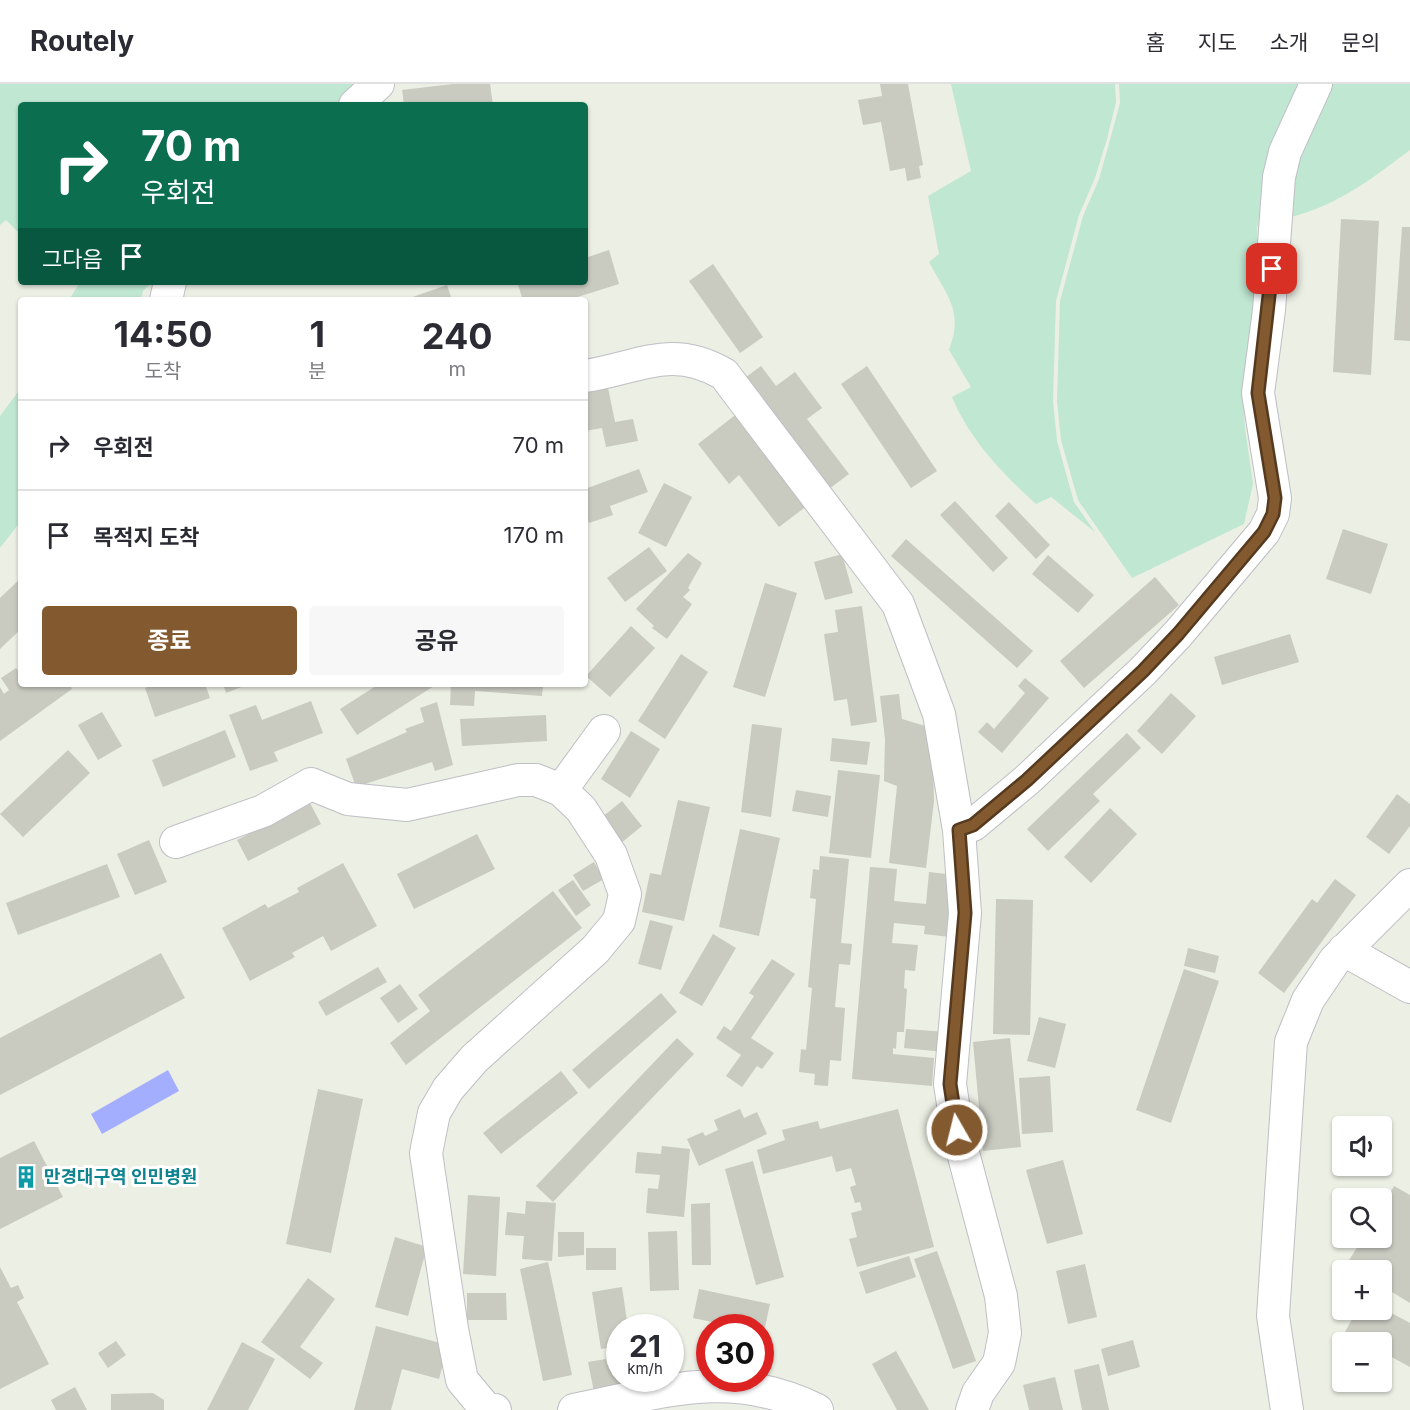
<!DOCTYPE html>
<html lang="ko">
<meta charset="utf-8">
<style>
body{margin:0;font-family:Inter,"Noto Sans KR",sans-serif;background:#f7f7f7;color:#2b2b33;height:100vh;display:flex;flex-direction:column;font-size:22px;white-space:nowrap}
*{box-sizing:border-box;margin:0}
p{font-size:20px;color:#7c7c81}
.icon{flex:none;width:33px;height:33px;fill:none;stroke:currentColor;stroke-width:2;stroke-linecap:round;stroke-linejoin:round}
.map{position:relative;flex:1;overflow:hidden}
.sheet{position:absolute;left:18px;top:213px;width:570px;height:390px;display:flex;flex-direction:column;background:#fff;border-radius:6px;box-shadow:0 2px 4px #0004}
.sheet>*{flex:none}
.banner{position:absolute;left:18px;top:18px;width:570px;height:183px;border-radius:6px;box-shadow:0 2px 4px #0004;background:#0b6e4f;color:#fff;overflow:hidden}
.buttons{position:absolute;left:1332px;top:1032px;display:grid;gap:12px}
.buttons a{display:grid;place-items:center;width:60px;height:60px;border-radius:6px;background:#fff;box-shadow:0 2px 4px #0004;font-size:30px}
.speed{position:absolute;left:606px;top:1230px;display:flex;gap:12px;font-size:30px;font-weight:700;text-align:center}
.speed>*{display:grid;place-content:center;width:78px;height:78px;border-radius:50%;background:#fff;box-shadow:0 2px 4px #0004;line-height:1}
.speed small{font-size:15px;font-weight:400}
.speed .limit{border:9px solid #d22;background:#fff;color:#111}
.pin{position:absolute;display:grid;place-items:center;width:51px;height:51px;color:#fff;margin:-26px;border-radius:12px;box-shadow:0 3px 9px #0006}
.me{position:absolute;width:66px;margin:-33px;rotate:352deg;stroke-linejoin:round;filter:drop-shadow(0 0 4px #0008)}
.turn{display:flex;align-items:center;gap:21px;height:126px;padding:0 24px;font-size:27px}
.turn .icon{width:78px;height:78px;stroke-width:2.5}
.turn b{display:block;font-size:42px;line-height:51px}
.then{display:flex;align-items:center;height:57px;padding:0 24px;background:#0003;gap:12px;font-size:22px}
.eta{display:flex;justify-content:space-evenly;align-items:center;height:102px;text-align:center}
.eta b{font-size:36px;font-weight:700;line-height:42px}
.button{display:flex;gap:12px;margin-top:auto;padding:12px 24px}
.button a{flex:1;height:69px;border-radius:6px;background:#835a2f;color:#fff;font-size:24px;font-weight:700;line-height:69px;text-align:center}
.button a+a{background:#f7f7f7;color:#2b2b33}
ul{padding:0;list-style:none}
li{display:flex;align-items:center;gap:18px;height:90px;padding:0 24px;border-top:2px solid #e1e1e2}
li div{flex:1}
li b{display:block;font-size:22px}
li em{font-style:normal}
header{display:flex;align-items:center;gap:36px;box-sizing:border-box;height:84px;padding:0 30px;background:#fff;border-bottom:2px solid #e1e1e2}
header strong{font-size:28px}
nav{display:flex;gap:33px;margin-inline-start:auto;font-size:21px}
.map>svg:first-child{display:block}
</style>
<header>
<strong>Routely</strong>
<nav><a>홈</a><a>지도</a><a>소개</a><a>문의</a></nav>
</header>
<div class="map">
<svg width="1410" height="1326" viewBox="0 0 1410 1326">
<rect width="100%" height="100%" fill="#ecefe4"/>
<!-- green -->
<path fill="#bfe7d1" d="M0 0H364L342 21H21V151L6 136 0 141Z
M951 0H1115L1116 18 1107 55 1095 94 1079 131 1056 217 1053 317 1057 357 1074 418 1095 448 1051 413 1036 420C1002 389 970 356 952 313L971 303 949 266C964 227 947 212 929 178L939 170 928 112 971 87Z
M1119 0H1305L1270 90 1257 144 1259 221 1243 310 1245 344 1253 400 1244 440 1132 494 1078 416 1061 356 1057 317 1060 217 1083 132 1099 95 1110 56 1120 19Z
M1318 0H1410V66C1366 99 1333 125 1278 136Z
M80 198H152L143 207 141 216H69Z
M21 304V437L0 464V332Z"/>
<!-- water -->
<path fill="#a4aeff" d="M168 986 179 1007 102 1050 91 1030Z"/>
<!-- building -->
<path fill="#c9cac0" d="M453 0H490L493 21H404L402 6Z
M880 0H908L923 81 919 82 921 94 907 97 905 84 890 87 881 38 863 41 858 16 882 12Z
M1341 135 1379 137 1371 291 1333 288Z
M1402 143H1410V257L1394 256Z
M609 166 619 200 568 216H523L517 198H585V174Z
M713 180 763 253 740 269 689 197Z
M447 201 452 216H404Z
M761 282 776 302 795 288 822 324 807 335 849 390 825 408 742 296Z
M867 282 937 387 911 404 841 300Z
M607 299 615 338 633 335 638 357 606 363 602 344 585 347V303Z
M743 325 808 421 779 443 739 391 729 400 698 360Z
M639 385 648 408 610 422 613 431 589 439 585 431V405Z
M664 399 692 413 666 463 638 449Z
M955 417 1008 474 993 488 940 431Z
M1009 418 1050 461 1036 475 995 432Z
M1343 445 1388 460 1371 510 1326 495Z
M906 455 1033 567 1017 584 891 472Z
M649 463 667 487 625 518 607 494Z
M688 469 702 479 688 504 690 506 683 513 692 520 667 555 652 544 654 542 636 525Z
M842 470 853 509 825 516 814 478Z
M1048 471 1094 511 1078 529 1032 490Z
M1155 493 1179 521 1084 604 1060 577Z
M21 494V545L0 565V514Z
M765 499 797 509 765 613 733 603Z
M862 522 877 638 851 642 847 615 834 617 824 550 838 548 835 526Z
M631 542 655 564 610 613 586 592Z
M1290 550 1299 578 1222 601 1214 573Z
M681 570 708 588 665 655 638 637Z
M16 584 21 590V600H69L72 605 0 657V603L4 610 9 606 1 594Z
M1025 594 1049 614 1002 669 978 648 987 638 994 645 1025 609 1018 602Z
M156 600H205L210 614 155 633 145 604Z
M223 600H249L226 609Z
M379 600H433L434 602 357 651 340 625Z
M451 600H543L542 612 475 607 474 622 450 621Z
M1171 609 1196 632 1162 670 1137 647Z
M899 610 902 635 932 644 934 717 926 784 889 779 897 702 884 697 885 655 880 612Z
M311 617 323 649 274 668 278 677 250 687 229 631 256 621 262 636Z
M437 618 453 681 435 687 432 678 356 703 346 675 407 648 405 645 424 638 420 624Z
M102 628 122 662 98 676 78 641Z
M546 631 547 657 462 662 460 635Z
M752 640 782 644 771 733 741 728Z
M225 646 236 673 163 703 152 676Z
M631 647 660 665 630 714 601 695Z
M1127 649 1141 664 1093 710 1100 717 1048 767 1027 745Z
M832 654 870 658 867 681 830 677Z
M68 666 90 689 23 753 0 730Z
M838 686 880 691 871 774 829 769Z
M796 706 831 712 828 733 792 727Z
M1397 710 1410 720V742L1389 770 1366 753Z
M678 716 710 723 684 837 642 828 650 789 661 791Z
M622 717 642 742 615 764 601 734Z
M310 719 321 740 248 777 237 756Z
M1110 724 1137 750 1091 799 1064 773Z
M740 745 780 754 759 852 719 843Z
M477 750 495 785 414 825 397 790Z
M149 756 167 798 135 811 117 770Z
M820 772 849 775 841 859 852 860 850 881 839 880 835 923 845 924 841 977 830 976 828 1002 814 1001 815 990 799 988 801 965 806 966 812 904 808 903 816 815 810 814 813 785 819 786Z
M594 778 604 795 583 807 573 791Z
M343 779 377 842 331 867 323 852 292 869 295 873 250 897 222 844 265 820 268 824 299 808 297 804Z
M107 780 120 813 18 851 6 819Z
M870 783 897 785 894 817 926 820 929 788 955 791 950 853 924 850 925 842 894 839 892 859 918 861 915 887 905 886 904 904 907 905 904 948H897L896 965 893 964V970L934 974 932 1002 852 995Z
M1335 795 1356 811 1284 909 1258 889 1312 815 1317 819Z
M573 796 591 821 576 832 558 806Z
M553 807 582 844 406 981 390 959 430 927 418 911Z
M996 815 1033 816 1030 951 993 950Z
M650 836 673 842 661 886 638 880Z
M713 850 736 864 702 922 679 909Z
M1188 864 1219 872 1215 889 1184 882Z
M161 869 185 914 0 1011V954Z
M772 875 795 890 751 954 774 969 762 985 757 982 742 1003 726 992 741 971 716 954 724 942 731 947 754 912 749 909Z
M378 883 387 898 326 932 318 918Z
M1184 885 1219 897 1171 1039 1136 1026Z
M400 900 418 925 398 939 380 914Z
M661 909 677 928 589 1005 572 986Z
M1039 933 1066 940 1055 984 1027 977Z
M906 945 946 948 944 968 904 964Z
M677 954 694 970 553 1118 536 1102Z
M1010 954 1021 1063 983 1067 973 958Z
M561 987 578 1009 501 1070 483 1049Z
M1050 992 1053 1048 1022 1050 1019 994Z
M318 1005 363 1015 331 1169 286 1160Z
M740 1025 744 1034 757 1028 767 1050 699 1082 687 1055 703 1048 705 1052 718 1046 714 1036Z
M898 1025 934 1163 857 1183 849 1155 857 1153 851 1129 862 1126 860 1118 855 1119 850 1103 856 1101 851 1084 836 1088 832 1072 763 1090 757 1066 785 1056 782 1046 818 1037 820 1045Z
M34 1057 63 1113 0 1145V1074Z
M662 1062 690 1065 684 1133 646 1129 648 1104 658 1105 660 1091 635 1089 637 1068 661 1070Z
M1063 1076 1083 1150 1047 1160 1026 1086Z
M753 1077 784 1193 756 1201 725 1085Z
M1394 1102 1410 1111V1219L1382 1202V1186H1356L1346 1181 1363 1154H1382V1123Z
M468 1111 500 1113 496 1192 463 1190Z
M526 1117 556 1119 552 1177 522 1175 524 1152 505 1151 507 1128 525 1130Z
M710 1119 711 1181H692L691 1120Z
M677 1147 679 1206 650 1207 648 1148Z
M558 1148H584V1171L558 1173Z
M395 1153 427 1163 408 1232 375 1223Z
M586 1164H616V1186H586Z
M937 1167 976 1277 953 1285 914 1175Z
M909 1172 916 1193 866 1210 859 1188Z
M548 1178 572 1291 543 1297 520 1185Z
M1085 1180 1097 1233 1068 1240 1056 1187Z
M0 1183 11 1204 18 1201 24 1214 17 1218 49 1280 0 1305Z
M308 1194 335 1215 300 1263 323 1279 310 1295 261 1258Z
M622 1203 628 1244H620V1262L601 1265 592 1208Z
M699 1205 770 1220 764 1248H760V1244H740L693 1234Z
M467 1209H506L507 1236H467Z
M1382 1224 1410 1239V1283L1382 1268V1258H1364L1345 1248 1357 1226Z
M376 1242 448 1261 439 1295 402 1285 391 1326H354Z
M1133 1256 1140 1283 1108 1292 1101 1265Z
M116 1257 126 1271 108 1284 98 1269Z
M242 1258 275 1275 248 1326H207Z
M896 1267 929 1326H897L872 1280Z
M606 1275 607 1281 620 1279V1294H656L594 1308 588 1278Z
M1099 1280 1109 1326H1082L1074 1286Z
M1055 1293 1063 1326H1029L1023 1301Z
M75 1303 87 1326H56L51 1316Z
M153 1309 164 1316V1326H111V1310Z"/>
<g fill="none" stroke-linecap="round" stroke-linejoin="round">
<!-- minor casing -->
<g stroke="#bebec5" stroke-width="34">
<path id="minor" d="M355 21 378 0
M166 216 170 198
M585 292C639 284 671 259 724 290L898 520 939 630 959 746 965 829 950 1000 957 1046 1001 1212 1005 1249 999 1279 978 1309 972 1326
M561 706 604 647
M959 746 973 741 1027 696 1143 587 1178 550 1264 448 1273 430 1275 414 1258 309 1269 226 1279 93 1285 68 1316 0
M176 758 263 727 311 700 348 715 407 721 518 696H536L561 706 581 725 611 771 625 810 619 837 595 866 474 975 448 1005 434 1029 426 1069 452 1245 462 1296 487 1326H495
M1344 866 1410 903
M574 1326C663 1308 730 1283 817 1326
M1287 1326 1273 1232 1291 958 1308 916 1335 876 1410 801"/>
</g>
<!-- minor -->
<use href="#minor" stroke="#fff" stroke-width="32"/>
</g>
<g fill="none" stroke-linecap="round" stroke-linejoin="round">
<!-- route casing -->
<g stroke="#553a1f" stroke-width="15">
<path id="route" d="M957 1046 950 1000 965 829 959 746 973 741 1027 696 1143 587 1178 550 1264 448 1273 430 1275 414 1258 309 1272 185"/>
</g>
<!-- route -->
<use href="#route" stroke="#835a2f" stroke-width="10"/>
</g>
<!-- icons -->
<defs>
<g id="building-bare" transform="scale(1.8)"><path d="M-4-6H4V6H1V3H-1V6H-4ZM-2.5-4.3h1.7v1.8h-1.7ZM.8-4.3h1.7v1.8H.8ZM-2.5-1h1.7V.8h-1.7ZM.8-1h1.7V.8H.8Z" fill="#0f9aa8" stroke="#fff" stroke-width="2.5" paint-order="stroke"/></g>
</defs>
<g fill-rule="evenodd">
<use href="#building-bare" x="26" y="1093"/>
</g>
<g text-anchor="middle" stroke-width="6" stroke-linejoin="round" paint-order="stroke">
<!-- culture labels -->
<g font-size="18" font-weight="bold" fill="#0d838f" stroke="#fff" text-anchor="start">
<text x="44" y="1099">만경대구역 인민병원</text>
</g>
</g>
</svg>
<div class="buttons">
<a><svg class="icon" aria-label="sound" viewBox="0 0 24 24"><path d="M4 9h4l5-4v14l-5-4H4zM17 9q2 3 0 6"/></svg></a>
<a><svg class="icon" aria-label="search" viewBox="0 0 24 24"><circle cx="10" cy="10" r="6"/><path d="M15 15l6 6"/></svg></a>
<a>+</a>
<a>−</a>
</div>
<div class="speed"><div>21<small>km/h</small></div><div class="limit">30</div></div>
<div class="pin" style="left:1272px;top:185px;background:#d93025"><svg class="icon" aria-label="arrive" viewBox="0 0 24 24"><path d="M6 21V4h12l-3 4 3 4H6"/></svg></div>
<svg class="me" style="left:957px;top:1046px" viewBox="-20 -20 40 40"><circle r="17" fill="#835a2f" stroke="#fff" stroke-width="3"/><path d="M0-11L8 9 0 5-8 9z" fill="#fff"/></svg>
<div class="banner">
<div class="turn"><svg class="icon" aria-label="right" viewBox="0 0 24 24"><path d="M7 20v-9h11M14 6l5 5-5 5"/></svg><div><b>70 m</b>우회전</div></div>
<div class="then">그다음<svg class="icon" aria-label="arrive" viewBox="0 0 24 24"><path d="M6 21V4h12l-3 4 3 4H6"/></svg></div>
</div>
<section class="sheet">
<div class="eta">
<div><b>14:50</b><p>도착</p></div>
<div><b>1</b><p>분</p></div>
<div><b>240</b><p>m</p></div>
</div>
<ul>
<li><svg class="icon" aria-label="right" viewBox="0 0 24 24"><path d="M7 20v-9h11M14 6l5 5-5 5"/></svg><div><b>우회전</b></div><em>70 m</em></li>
<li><svg class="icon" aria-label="arrive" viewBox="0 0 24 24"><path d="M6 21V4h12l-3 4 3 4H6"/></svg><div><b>목적지 도착</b></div><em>170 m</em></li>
</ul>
<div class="button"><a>종료</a><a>공유</a></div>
</section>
</div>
